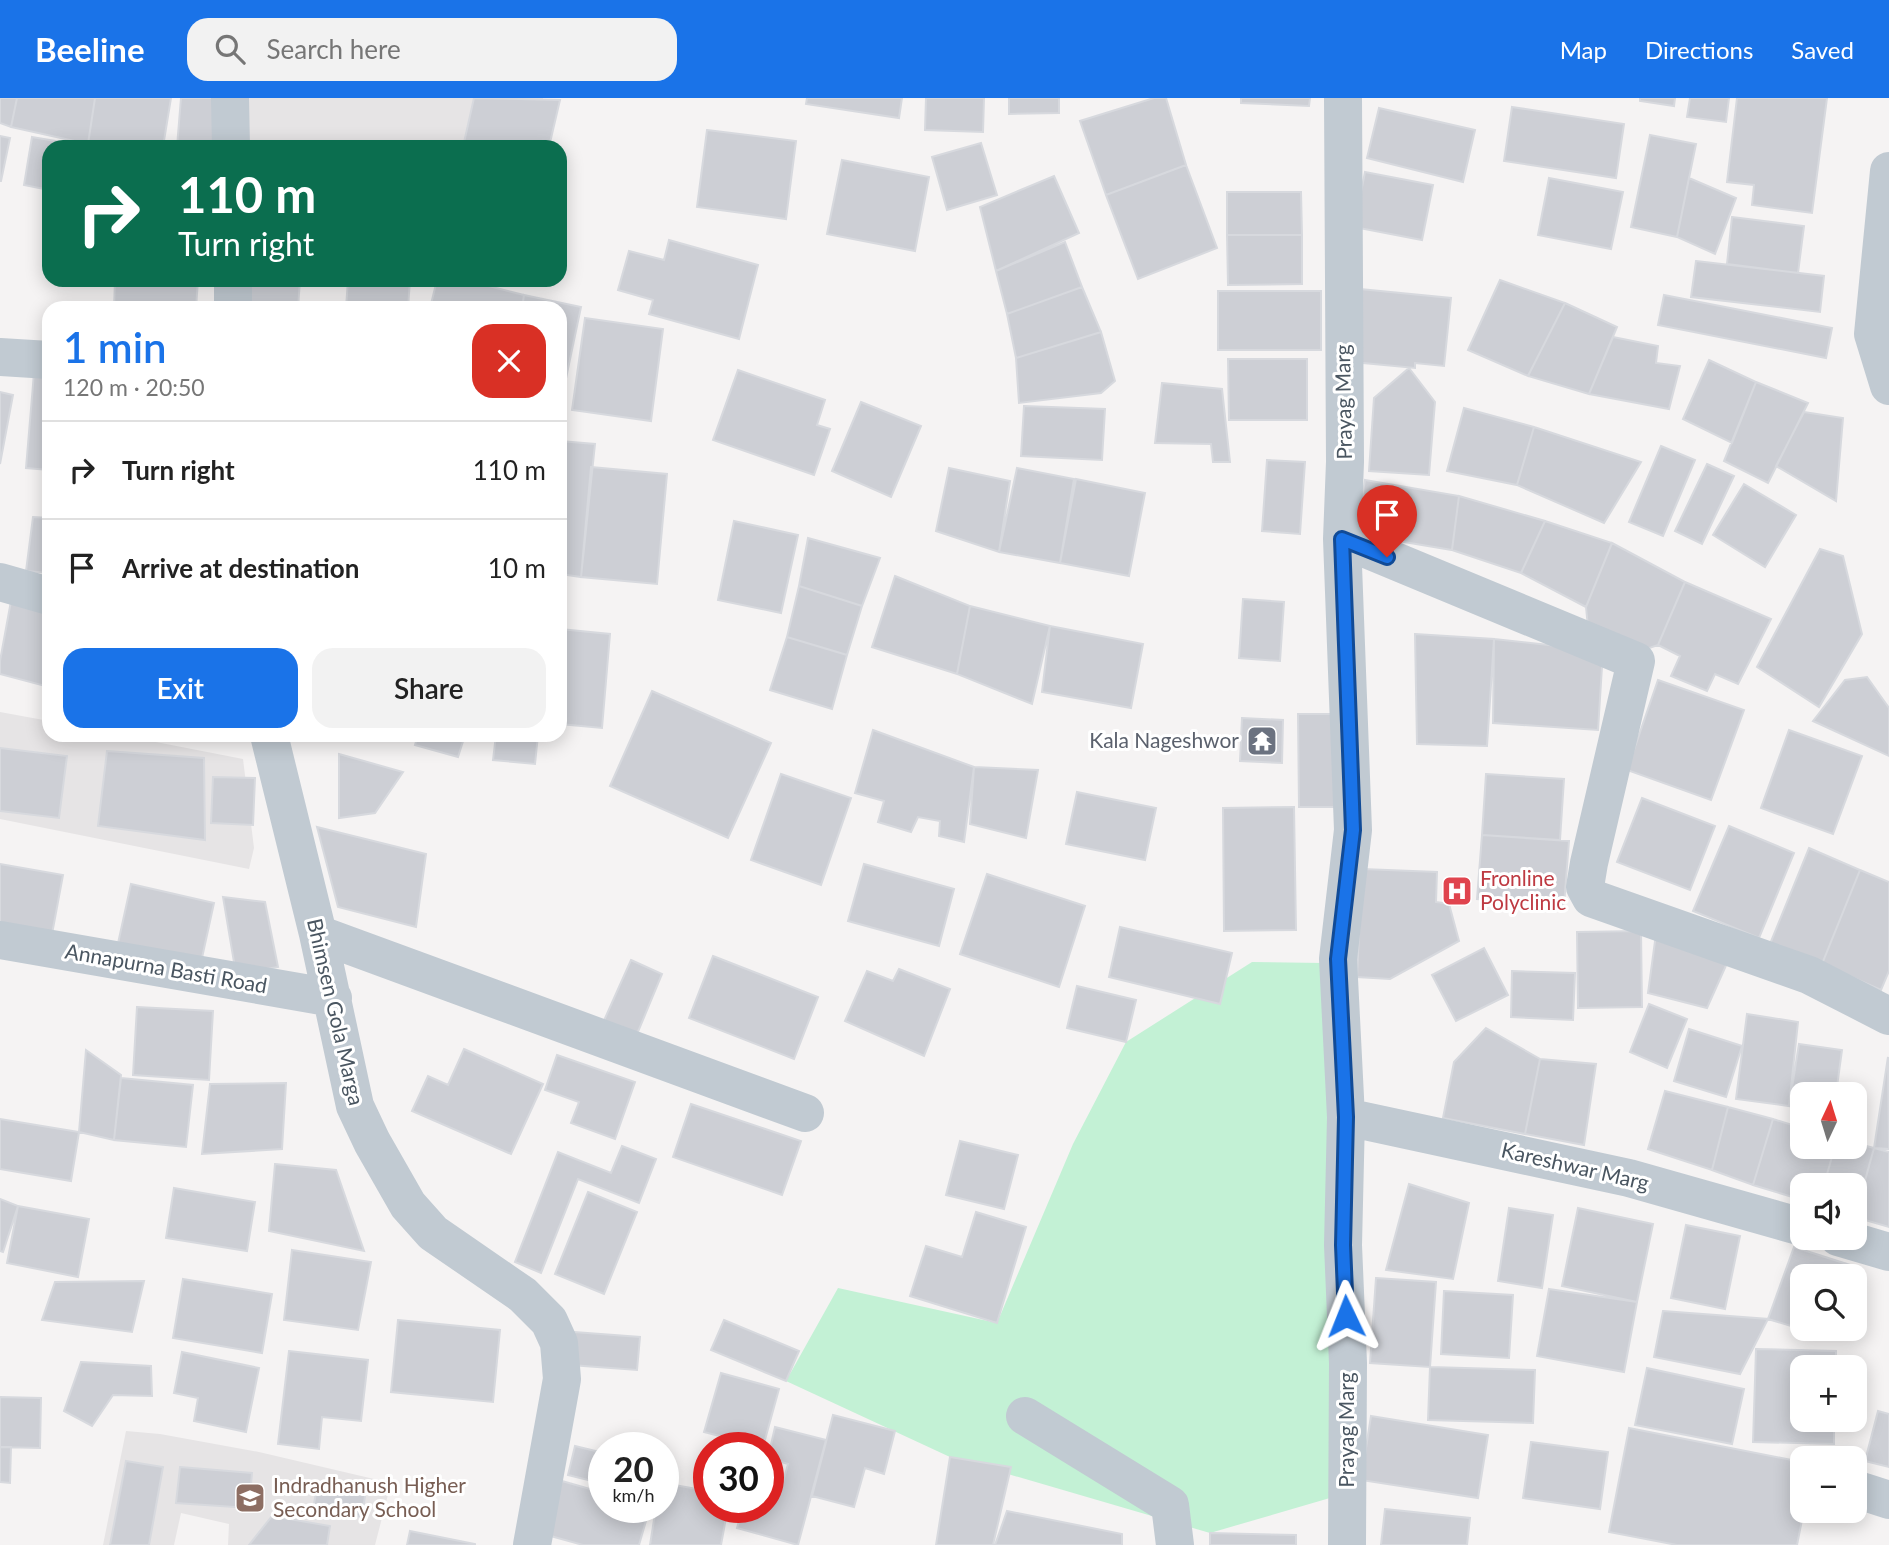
<!DOCTYPE html>
<meta charset="utf-8">
<style>
body{margin:0;font-family:Lato,sans-serif;background:#f2f2f2;color:#222;height:100vh;display:flex;flex-direction:column;font-size:26px;white-space:nowrap}
*{box-sizing:border-box;margin:0}
p{font-size:23px;color:#767676}
.icon{flex:none;width:38px;height:38px;fill:none;stroke:currentColor;stroke-width:2;stroke-linecap:round;stroke-linejoin:round}
.map{position:relative;flex:1;overflow:hidden}
.side{position:absolute;left:42px;top:203px;width:525px;height:441px;display:flex;flex-direction:column;background:#fff;border-radius:21px;box-shadow:0 4px 18px #0003}
.side>*{flex:none}
.top-card{position:absolute;left:42px;top:42px;width:525px;height:147px;border-radius:21px;box-shadow:0 4px 18px #0003;background:#0b6e4f;color:#fff;overflow:hidden}
.needle{width:46px;rotate:4deg}
.buttons{position:absolute;left:1790px;top:984px;display:grid;gap:14px}
.buttons a{display:grid;place-items:center;width:77px;height:77px;border-radius:14px;background:#fff;box-shadow:0 4px 18px #0003;font-size:35px}
.speed{position:absolute;left:588px;top:1334px;display:flex;gap:14px;font-size:35px;font-weight:700;text-align:center}
.speed>*{display:grid;place-content:center;width:91px;height:91px;border-radius:50%;background:#fff;box-shadow:0 4px 18px #0003;line-height:1}
.speed small{font-size:18px;font-weight:400}
.speed .limit{border:10px solid #d22;background:#fff;color:#111}
.pin{position:absolute;display:grid;place-items:center;width:60px;height:60px;color:#fff;margin:-72px -30px;border-radius:50% 50% 50% 0;rotate:-45deg;box-shadow:0 0 7px #0007}
.pin .icon{rotate:45deg}
.me{position:absolute;width:77px;margin:-38px;rotate:358deg;stroke-linejoin:round;filter:drop-shadow(0 0 5px #0008)}
.turn{display:flex;align-items:center;gap:24px;height:147px;padding:0 21px;font-size:32px}
.turn .icon{width:91px;height:91px;stroke-width:2.5}
.turn b{display:block;font-size:49px;line-height:60px}
.round{display:grid;place-items:center;flex:none;width:74px;height:74px;border-radius:21px;background:#f2f2f2}
.overview{display:flex;align-items:center;justify-content:space-between;height:119px;padding:0 21px}
h1{font-size:42px;font-weight:600;line-height:52px;color:#1a73e8}
.action{display:flex;gap:14px;margin-top:auto;padding:14px 21px}
.action a{flex:1;height:80px;border-radius:21px;background:#1a73e8;color:#fff;font-size:28px;font-weight:600;line-height:80px;text-align:center}
.action a+a{background:#f2f2f2;color:#222}
ul{padding:0;list-style:none}
li{display:flex;align-items:center;gap:21px;height:98px;padding:0 21px;border-top:2px solid #e0e0e0}
li div{flex:1}
li b{display:block;font-size:26px}
li em{font-style:normal}
header{display:flex;align-items:center;gap:42px;box-sizing:border-box;height:98px;padding:0 35px;background:#1a73e8;color:#fff}
header strong{font-size:33px}
nav{display:flex;gap:38px;margin-inline-start:auto;font-size:24px}
.search{width:490px;height:63px;background:#f2f2f2;display:flex;align-items:center;gap:18px;box-sizing:border-box;padding:0 24px;border-radius:21px;color:#767676;font-size:26px}
.map>svg:first-child{display:block}
</style>
<header>
<strong>Beeline</strong>
<div class="search"><svg class="icon" aria-label="search" viewBox="0 0 24 24"><circle cx="10" cy="10" r="6"/><path d="M15 15l6 6"/></svg>Search here</div>
<nav><a>Map</a><a>Directions</a><a>Saved</a></nav>
</header>
<div class="map">
<svg width="1889" height="1447" viewBox="0 0 1889 1447">
<rect width="100%" height="100%" fill="#f5f3f3"/>
<!-- education -->
<path fill="#e6e4e5" d="M249 0H543L546 49H244Z
M0 614 49 623V637H120L243 661 254 750 249 771 0 721Z
M126 1333 160 1336 259 1354 391 1385 375 1447H228L229 1426 181 1415 174 1447H103Z"/>
<!-- green -->
<path fill="#c3f1d5" d="M1252 864 1324 865 1347 1395 1210 1435 950 1359 786 1283 838 1190 997 1225 1073 1046 1126 944Z"/>
<!-- building -->
<path fill="#cdcfd5" stroke="#d7d9de" stroke-width="2" d="M0 0H17L11 29 0 25Z
M17 0H95L88 46 11 29Z
M95 0H171L163 49H104L88 46Z
M181 0H218L213 49H177Z
M474 0 560 2 549 49H463Z
M807 0H902L899 20 806 6Z
M926 0H984L983 34 925 32Z
M1009 0H1059V15L1009 16Z
M1154 0H1166L1186 67 1106 97 1080 23Z
M1241 0H1310L1309 8 1241 5Z
M1640 0H1675L1674 8 1640 3Z
M1690 0H1729L1726 24 1687 19Z
M1737 0H1827L1812 115 1752 107 1754 87 1727 84Z
M1512 9 1624 26 1616 80 1504 63Z
M1379 10 1475 32 1463 84 1367 60Z
M707 32 796 43 786 121 697 109Z
M1650 37 1696 46 1677 139 1631 129Z
M0 38 10 40 1 83H0Z
M32 39 91 49H49V92L24 87Z
M981 45 997 97 947 112 932 59Z
M842 62 929 79 915 153 827 136Z
M1186 67 1217 150 1138 181 1106 97Z
M1365 74 1433 87 1422 142 1354 129Z
M1054 78 1079 135 996 173 980 109Z
M1549 80 1623 94 1611 151 1538 137Z
M1689 80 1736 100 1715 156 1677 139Z
M1227 94H1301L1302 137H1227Z
M1732 119 1804 128 1798 175 1727 166Z
M1227 137H1302V186L1228 187Z
M669 142 758 167 739 241 649 216 653 202 618 192 629 153 664 162Z
M1065 144 1082 189 1007 216 996 173Z
M1696 163 1824 178 1820 214 1691 199Z
M115 182H198L196 210H114Z
M249 182H300L298 210H247Z
M348 182H410L408 210H346Z
M437 182H465L524 197 522 210H430Z
M1500 182 1565 205 1528 278 1468 252Z
M1082 189 1101 234 1016 260 1007 216Z
M1360 191 1451 200 1444 268 1415 265V270L1353 264Z
M1218 193H1321V252H1218Z
M524 197 581 209 564 290H560V210H522Z
M1664 197 1832 230 1826 260 1658 227Z
M1565 205 1617 229 1589 296 1528 278Z
M585 220 663 231 651 323 572 312Z
M1101 234 1115 283 1101 295 1019 305 1016 260Z
M1613 239 1658 248 1656 265 1680 268 1669 311 1589 296Z
M1228 261H1307V322H1229Z
M1709 262 1756 284 1732 345 1683 321Z
M1409 270 1435 304 1429 377 1369 373 1374 300Z
M738 272 825 302 817 327 830 331 814 377 713 342Z
M34 275 49 276V372L26 370Z
M1756 284 1808 305 1768 385 1724 363Z
M1162 285 1222 291 1230 364H1213L1211 346 1155 345Z
M0 294 13 297 0 366Z
M861 304 921 328 891 399 832 373Z
M1024 308 1105 311 1102 362 1021 358Z
M1464 310 1534 329 1517 387 1447 373Z
M1804 314 1843 320 1836 403 1776 368Z
M1534 329 1641 364 1604 425 1517 387Z
M560 343 595 346 581 479 560 476Z
M1661 348 1695 362 1663 438 1629 424Z
M1267 362 1305 364 1300 436 1262 433Z
M1707 366 1734 378 1702 446 1675 433Z
M591 369 667 376 657 486 581 479Z
M949 370 1010 383 999 454 936 433Z
M1017 370 1074 381 1060 465 999 454Z
M1076 381 1145 395 1129 478 1060 465Z
M1365 382 1459 398 1452 452 1356 436Z
M1744 386 1796 417 1765 469 1713 437Z
M1459 398 1545 423 1521 475 1452 452Z
M33 419 49 420V475L26 473Z
M734 423 798 437 781 515 718 502Z
M1545 423 1612 445 1586 509 1521 475Z
M808 440 880 460 862 508 799 488Z
M1612 445 1685 484 1658 547 1638 554 1588 529 1586 509Z
M1820 451 1843 458 1862 536 1819 609 1757 569Z
M895 478 970 508 957 576 872 549Z
M1685 484 1771 521 1738 586 1715 576 1707 593 1671 578 1680 558 1658 547Z
M799 488 862 508 847 557 787 539Z
M1243 501 1284 504 1280 563 1239 560Z
M11 503 49 510V589L0 576V563Z
M970 508 1050 528 1032 606 957 576Z
M1050 528 1143 546 1131 610 1042 594Z
M560 531 610 536 602 630 560 626Z
M1415 536 1494 541 1487 648 1417 646Z
M787 539 847 557 832 611 770 592Z
M1494 541 1603 553 1598 632 1493 625Z
M1867 579 1889 610V658L1813 623 1845 582Z
M1658 582 1744 612 1711 702 1627 672Z
M652 593 771 645 728 740 610 688Z
M1298 616H1341V709H1299Z
M1242 620 1283 622 1282 665 1240 663Z
M873 632 974 669 964 744 939 738 940 723 918 719 911 734 878 724 884 703 855 695Z
M1789 632 1862 658 1833 736 1761 710Z
M418 637H465L458 659 415 647Z
M496 637H538L535 666 493 662Z
M0 650 67 658 59 720 0 713Z
M107 653 204 660 205 742 98 728Z
M339 656 403 674 375 715 339 720Z
M974 669 1038 672 1026 740 970 726Z
M781 676 851 700 821 787 751 762Z
M1486 676 1564 681 1560 742 1482 737Z
M213 679 255 680 253 727 211 725Z
M1077 694 1156 710 1145 762 1066 746Z
M1642 700 1715 728 1690 792 1617 764Z
M1294 709 1296 832 1224 833 1223 710Z
M1729 728 1794 755 1759 840 1693 813Z
M317 729 426 756 416 829 338 809Z
M1482 737 1569 743 1564 807 1477 801Z
M1809 750 1860 772 1822 866 1770 846Z
M0 766 63 777 52 836 0 827Z
M864 766 954 791 939 848 848 823Z
M1362 771 1437 774 1436 804 1449 806 1459 843 1390 881 1357 879Z
M1860 772 1889 784V873L1881 892 1822 866Z
M987 776 1085 808 1059 889 960 856Z
M131 786 214 805 200 869 117 850Z
M223 799 265 804 278 869 236 876Z
M1120 829 1232 855 1220 906 1109 879Z
M1641 833 1642 909 1578 910 1577 834Z
M1656 836 1728 863 1707 910 1648 895Z
M1484 850 1508 897 1456 923 1432 877Z
M713 858 818 899 794 961 689 920Z
M631 862 662 876 635 941 602 927Z
M899 871 950 891 924 958 845 923 867 873 893 883Z
M1512 873 1575 875 1573 922 1511 919Z
M1077 888 1136 902 1126 944 1067 930Z
M1649 906 1687 921 1667 970 1630 954Z
M137 909 213 913 209 982 133 977Z
M1747 916 1798 924 1789 1008 1736 1001Z
M1486 930 1540 961 1525 1036 1443 1020 1454 964Z
M1689 931 1742 948 1726 999 1674 983Z
M1799 946 1842 952 1836 996H1802V1010L1789 1008Z
M464 951 543 986 511 1056 412 1013 428 978 448 987Z
M86 952 121 977 114 1042 79 1034Z
M557 957 635 984 615 1041 571 1025 579 1004 545 992Z
M1888 959 1889 1051 1874 1050Z
M1540 961 1596 966 1584 1047 1525 1036Z
M121 980 193 987 186 1049 114 1042Z
M286 985 282 1051 202 1056 210 986Z
M1665 993 1728 1009 1712 1072 1648 1051Z
M691 1006 801 1043 782 1097 673 1059Z
M1728 1009 1773 1021 1753 1087 1712 1072Z
M0 1021 79 1034 71 1083 0 1071Z
M1773 1021 1802 1030V1048H1835L1824 1087H1802V1102L1753 1087Z
M960 1043 1018 1057 1004 1111 946 1097Z
M1855 1045 1874 1050 1855 1118V1087H1824L1835 1048H1855Z
M622 1048 656 1061 639 1105 578 1081 541 1175 515 1164 558 1054 611 1075Z
M1874 1050 1889 1054V1129L1855 1119Z
M275 1066 336 1072 364 1153 269 1133Z
M1409 1086 1469 1105 1453 1181 1386 1172Z
M174 1090 255 1104 247 1153 166 1140Z
M588 1094 637 1114 604 1196 555 1176Z
M0 1101 18 1108 3 1154 0 1153Z
M18 1108 89 1121 78 1179 7 1165Z
M1509 1110 1553 1117 1542 1190 1498 1183Z
M1578 1110 1653 1126 1637 1204 1562 1188Z
M976 1114 1026 1129 997 1225 910 1198 926 1148 962 1159Z
M1686 1127 1740 1138 1725 1211 1671 1200Z
M1794 1149 1850 1167 1846 1178H1802V1230H1830L1827 1239 1768 1221Z
M292 1152 371 1164 358 1232 284 1222Z
M1376 1180 1436 1184 1430 1269 1370 1265Z
M183 1181 272 1196 262 1255 173 1240Z
M144 1183 132 1234 42 1222 55 1184Z
M1549 1191 1637 1204 1624 1274 1537 1258Z
M1444 1193 1513 1197 1509 1260 1441 1256Z
M1663 1213 1768 1221 1740 1276 1654 1259Z
M398 1222 500 1232 493 1304 391 1294Z
M724 1222 799 1253 786 1283 711 1252Z
M574 1234 640 1239 637 1272 571 1267Z
M1756 1251 1836 1253V1269H1802V1321H1834V1346L1753 1344Z
M289 1253 368 1262 361 1323 322 1319 319 1351 278 1346Z
M182 1254 259 1270 246 1334 194 1323 198 1300 174 1295Z
M81 1264 151 1268 152 1298 113 1297 92 1328 64 1313Z
M1430 1269 1535 1272 1533 1325 1428 1322Z
M1647 1270 1744 1291 1732 1346 1635 1327Z
M721 1275 779 1291 763 1349 704 1334Z
M0 1299 41 1300 40 1350 0 1349Z
M1878 1313 1889 1316V1369L1865 1363Z
M833 1317 895 1333 884 1376 865 1370 854 1409 812 1398Z
M1371 1318 1488 1337 1478 1400 1361 1382Z
M775 1329 826 1342 798 1447 737 1430 743 1409H768V1392L780 1395 788 1366 768 1360Z
M1629 1330 1802 1364 1804 1412 1797 1447H1677L1609 1434Z
M1531 1344 1608 1354 1600 1411 1523 1400Z
M575 1348 604 1355V1386L568 1377Z
M0 1349H11L10 1385 0 1384Z
M950 1359 1011 1369 993 1447H936Z
M126 1363 163 1369 149 1447H110Z
M180 1369 252 1375 249 1410 176 1405Z
M562 1383 604 1395V1409H650L639 1447H583L547 1437Z
M318 1384 366 1391 362 1419 313 1411Z
M663 1385 709 1393V1409H728L721 1447H650L656 1409H663Z
M1385 1411 1470 1420 1467 1447H1381Z
M1007 1413 1122 1436V1447H995Z
M272 1418 330 1428 327 1447H249Z
M410 1433 475 1446V1447H407Z
M1210 1435 1296 1437V1447H1210Z"/>
<g fill="none" stroke-linecap="round" stroke-linejoin="round">
<!-- minor -->
<path stroke="#c1cad2" stroke-width="38" d="M230 0 231 49
M1343 0 1345 364 1342 441 1353 732 1338 861 1346 1019 1343 1147 1348 1265 1347 1447
M1889 73 1873 236 1889 288
M233 182V210
M0 259 49 262
M1342 441 1636 563 1589 765 1585 789 1591 800 1809 877 1889 918
M0 484 49 498
M269 637 318 836 355 1008 372 1044 408 1107 433 1135 523 1197 549 1223 559 1245 562 1281 532 1447
M318 836 805 1015
M0 842 333 900
M1346 1019 1629 1080 1802 1129
M1838 1139 1889 1154
M1025 1318 1170 1407 1175 1447
M1855 1391 1889 1402"/>
</g>
<g fill="none" stroke-linecap="round" stroke-linejoin="round">
<!-- route casing -->
<g stroke="#114b97" stroke-width="18">
<path id="route" d="M1346 1218 1343 1147 1346 1019 1338 861 1353 732 1342 441 1387 459"/>
</g>
<!-- route -->
<use href="#route" stroke="#1a73e8" stroke-width="12"/>
</g>
<!-- icons -->
<defs>
<g id="temple-square" transform="scale(1.575)"><rect x="-9" y="-9" width="18" height="18" rx="4" fill="#6b7280" stroke="#fff"/><path d="M0-6L5-2H3V0L6.5 2.5H4V6H1.5V3h-3V6H-4V2.5H-6.5L-3 0V-2H-5Z" fill="#fff"/></g>
<g id="hospital-square" transform="scale(1.575)"><rect x="-9" y="-9" width="18" height="18" rx="4" fill="#e0444e" stroke="#fff"/><path d="M-5-5h3v3.5h4V-5h3V5h-3V1.5h-4V5h-3Z" fill="#fff"/></g>
<g id="school-square" transform="scale(1.575)"><rect x="-9" y="-9" width="18" height="18" rx="4" fill="#8d6e63" stroke="#fff"/><path d="M0-5L7-2L0 1L-7-2ZM-4 1L0 2.5L4 1V4Q0 6-4 4Z" fill="#fff"/></g>
</defs>
<g fill-rule="evenodd">
<use href="#temple-square" x="1262" y="643"/>
<use href="#hospital-square" x="1457" y="793"/>
<use href="#school-square" x="250" y="1400"/>
</g>
<g text-anchor="middle" stroke-width="6" stroke-linejoin="round" paint-order="stroke">
<!-- street labels -->
<g font-size="21" fill="#4a5661" stroke="#fff">
<text transform="translate(1344 304) rotate(-91)" y="7">Prayag Marg</text>
<text transform="translate(166 871) rotate(10)" y="7">Annapurna Basti Road</text>
<text transform="translate(335 914) rotate(77)" y="7">Bhimsen Gola Marga</text>
<text transform="translate(1575 1069) rotate(13)" y="7">Kareshwar Marg</text>
<text transform="translate(1347 1332) rotate(-90)" y="7">Prayag Marg</text>
</g>
<!-- worship labels -->
<g font-size="21" fill="#5b616d" stroke="#fff" text-anchor="end">
<text x="1239" y="650">Kala Nageshwor</text>
</g>
<!-- health labels -->
<g font-size="21" fill="#be3a42" stroke="#fff" text-anchor="start">
<text x="1480" y="788">Fronline<tspan x="1480" dy="24">Polyclinic</tspan></text>
</g>
<!-- education labels -->
<g font-size="21" fill="#785e54" stroke="#fff" text-anchor="start">
<text x="273" y="1395">Indradhanush Higher<tspan x="273" dy="24">Secondary School</tspan></text>
</g>
</g>
</svg>
<div class="buttons">
<a><svg class="needle" viewBox="-14 -14 28 28"><path d="M0-13l5 13h-10z" fill="#e53935"/><path d="M0 13l5-13h-10z" fill="#767676"/></svg></a>
<a><svg class="icon" aria-label="sound" viewBox="0 0 24 24"><path d="M4 9h4l5-4v14l-5-4H4zM17 9q2 3 0 6"/></svg></a>
<a><svg class="icon" aria-label="search" viewBox="0 0 24 24"><circle cx="10" cy="10" r="6"/><path d="M15 15l6 6"/></svg></a>
<a>+</a>
<a>−</a>
</div>
<div class="speed"><div>20<small>km/h</small></div><div class="limit">30</div></div>
<div class="pin" style="left:1387px;top:459px;background:#d93025"><svg class="icon" aria-label="arrive" viewBox="0 0 24 24"><path d="M6 21V4h12l-3 4 3 4H6"/></svg></div>
<svg class="me" style="left:1346px;top:1218px" viewBox="-20 -20 40 40"><path d="M0-17L14 15 0 8-14 15z" fill="#1a73e8" stroke="#fff" stroke-width="4"/></svg>
<div class="top-card">
<div class="turn"><svg class="icon" aria-label="right" viewBox="0 0 24 24"><path d="M7 20v-9h11M14 6l5 5-5 5"/></svg><div><b>110 m</b>Turn right</div></div>
</div>
<section class="side">
<div class="overview"><div><h1>1 min</h1><p>120 m · 20:50</p></div><a class="round" style="background:#d93025;color:#fff"><svg class="icon" aria-label="close" viewBox="0 0 24 24"><path d="M6 6l12 12M18 6L6 18"/></svg></a></div>
<ul>
<li><svg class="icon" aria-label="right" viewBox="0 0 24 24"><path d="M7 20v-9h11M14 6l5 5-5 5"/></svg><div><b>Turn right</b></div><em>110 m</em></li>
<li><svg class="icon" aria-label="arrive" viewBox="0 0 24 24"><path d="M6 21V4h12l-3 4 3 4H6"/></svg><div><b>Arrive at destination</b></div><em>10 m</em></li>
</ul>
<div class="action"><a>Exit</a><a>Share</a></div>
</section>
</div>
